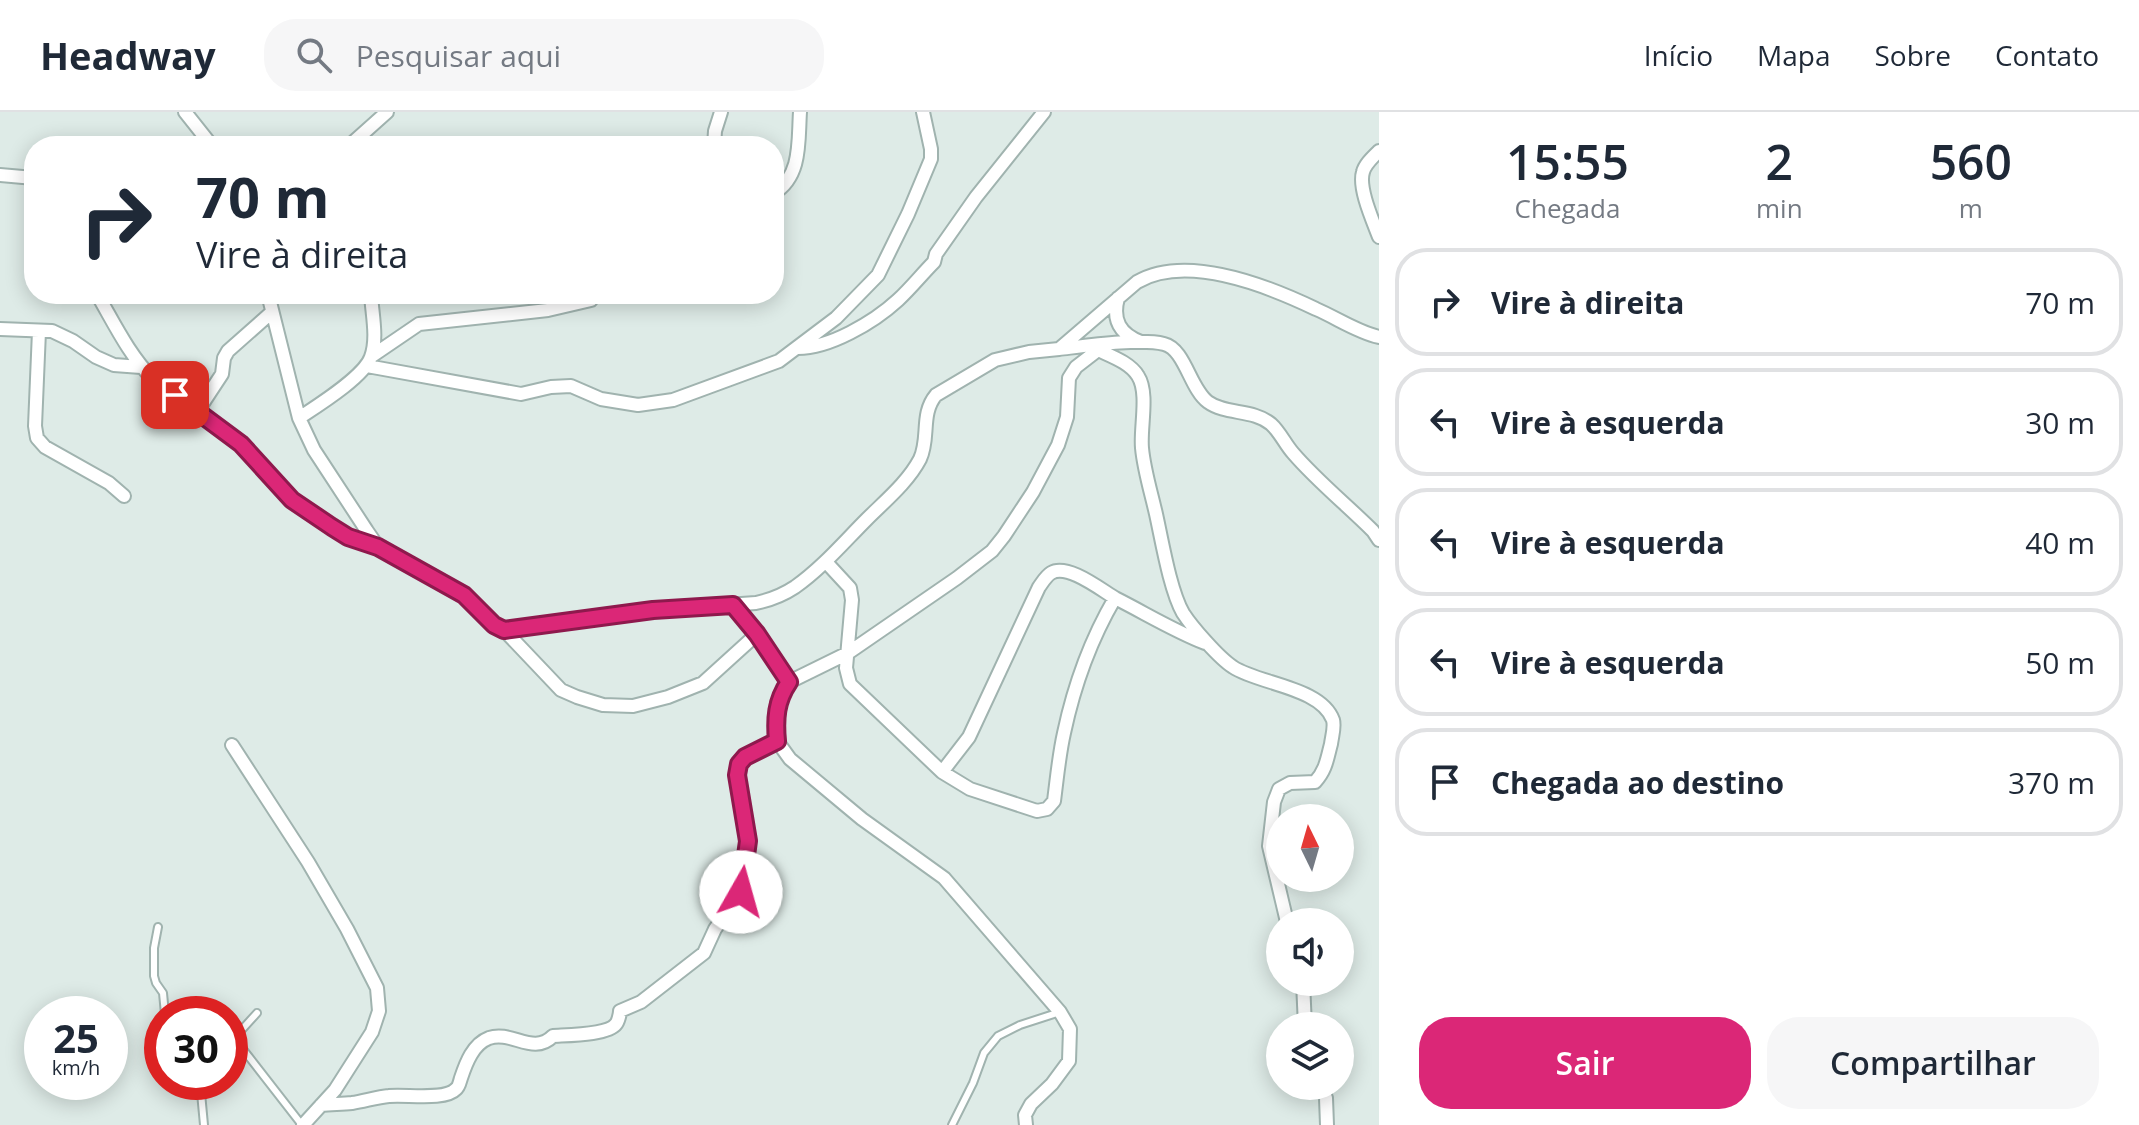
<!DOCTYPE html>
<html lang="pt">
<meta charset="utf-8">
<style>
body{margin:0;font-family:"Open Sans",sans-serif;background:#f6f6f7;color:#1f2937;height:100vh;display:flex;flex-direction:column;font-size:30px;white-space:nowrap}
*{box-sizing:border-box;margin:0}
p{font-size:26px;color:#747a83}
.icon{flex:none;width:44px;height:44px;fill:none;stroke:currentColor;stroke-width:2;stroke-linecap:round;stroke-linejoin:round}
.map{position:relative;flex:1;overflow:hidden}
.sheet{display:flex;flex-direction:column;background:#fff;width:760px}
.sheet>*{flex:none}
.hud{position:absolute;left:24px;top:24px;width:760px;height:168px;border-radius:32px;box-shadow:0 4px 20px #0003;background:#fff;color:#1f2937;overflow:hidden}
.needle{width:52px;rotate:355deg}
.controls{position:absolute;left:1266px;top:692px;display:grid;gap:16px}
.controls a{display:grid;place-items:center;width:88px;height:88px;border-radius:50%;background:#fff;box-shadow:0 4px 20px #0003;font-size:40px}
.speed{position:absolute;left:24px;top:884px;display:flex;gap:16px;font-size:40px;font-weight:700;text-align:center}
.speed>*{display:grid;place-content:center;width:104px;height:104px;border-radius:50%;background:#fff;box-shadow:0 4px 20px #0003;line-height:1}
.speed small{font-size:20px;font-weight:400}
.speed .limit{border:12px solid #d22;background:#fff;color:#111}
.pin{position:absolute;display:grid;place-items:center;width:68px;height:68px;color:#fff;margin:-34px;border-radius:16px;box-shadow:0 4px 12px #0006}
.me{position:absolute;width:88px;margin:-44px;rotate:7deg;stroke-linejoin:round;filter:drop-shadow(0 0 6px #0008)}
.turn{display:flex;align-items:center;gap:28px;height:168px;padding:0 40px;font-size:36px}
.turn .icon{width:104px;height:104px;stroke-width:2.5}
.turn b{display:block;font-size:56px;line-height:68px}
.eta{display:flex;justify-content:space-evenly;align-items:center;height:136px;text-align:center}
.eta b{font-size:48px;font-weight:600;line-height:56px}
.cta{display:flex;gap:16px;margin-top:auto;padding:16px 40px}
.cta a{flex:1;height:92px;border-radius:32px;background:#db2777;color:#fff;font-size:32px;font-weight:600;line-height:92px;text-align:center}
.cta a+a{background:#f6f6f7;color:#1f2937}
ul{padding:0;list-style:none}
li{display:flex;align-items:center;gap:24px;height:108px;margin:0 16px 12px;padding:0 24px;border:4px solid #e0e1e3;border-radius:32px}
li div{flex:1}
li b{display:block;font-size:30px}
li em{font-style:normal}
header{display:flex;align-items:center;gap:48px;box-sizing:border-box;height:112px;padding:0 40px;background:#fff;border-bottom:2px solid #e0e1e3}
header strong{font-size:38px}
nav{display:flex;gap:44px;margin-inline-start:auto;font-size:28px}
.search{width:560px;height:72px;background:#f6f6f7;display:flex;align-items:center;gap:20px;box-sizing:border-box;padding:0 28px;border-radius:32px;color:#747a83;font-size:30px}
main{display:flex;flex:1;min-height:0}
.map>svg:first-child{display:block}
</style>
<header>
<strong>Headway</strong>
<div class="search"><svg class="icon" aria-label="search" viewBox="0 0 24 24"><circle cx="10" cy="10" r="6"/><path d="M15 15l6 6"/></svg>Pesquisar aqui</div>
<nav><a>Início</a><a>Mapa</a><a>Sobre</a><a>Contato</a></nav>
</header>
<main>
<div class="map">
<svg width="1379" height="1013" viewBox="0 0 1379 1013">
<rect width="100%" height="100%" fill="#deebe7"/>
<g fill="none" stroke-linecap="round" stroke-linejoin="round">
<!-- lane casing -->
<g stroke="#a0b3af" stroke-width="10">
<path id="lane" d="M158 815 154 836V864L156 871 163 881 165 902
M257 901 237 923 235 927 302 1013
M200 970 204 1013
M952 1013 973 971 984 941 998 924 1020 913 1060 900"/>
</g>
<!-- street casing -->
<g stroke="#a0b3af" stroke-width="16">
<path id="street" d="M185 0 212 34
M349 34 387 0
M714 34 715 19 721 0
M1379 39C1373 45 1365 52 1363 60 1358 76 1373 109 1379 125
M0 63 34 66
M774 81C802 64 798 29 800 0
M97 182C114 211 129 243 153 267L241 332 292 388 348 425 377 435
M268 182 299 306 314 338 367 419 378 435 464 483 494 513 504 518 653 498 756 491C770 488 783 483 795 475 822 456 844 430 867 407 885 389 908 370 920 347 930 326 920 302 936 283L995 248 1029 240 1059 237 1137 170C1187 141 1268 174 1316 197 1337 206 1357 220 1379 225
M1118 186C1112 208 1120 222 1141 230
M0 217 52 219 73 229 96 245 114 253 141 255
M39 219 35 314 37 326 45 335 109 371 124 384
M1092 235C1107 243 1129 249 1138 264 1149 281 1140 316 1142 336 1144 358 1151 380 1156 402 1162 429 1170 478 1183 501 1192 515 1219 546 1233 555 1258 572 1321 575 1333 608 1335 615 1332 624 1331 632 1327 647 1326 658 1315 670L1290 671 1279 677 1274 690 1269 734 1287 810
M796 236C829 237 874 210 898 188 911 176 922 162 934 150L936 142 976 85 1044 0
M1059 237C1085 234 1140 226 1164 232 1185 237 1190 277 1208 290 1226 303 1253 297 1271 312 1280 320 1285 332 1293 341 1317 369 1347 393 1373 419L1379 428
M372 244 419 212 548 198 591 188
M367 254 521 282 551 275 571 274 601 287 638 293 673 288 779 249 836 206 878 163 908 102 931 47V37L923 0
M197 300 222 262 224 246 228 239 272 200
M299 306C317 294 364 265 371 245 378 226 372 202 371 182
M826 450 850 476 852 488 846 556 850 572 942 660 970 677 1037 699 1047 697 1054 689C1057 666 1059 643 1064 621 1074 574 1091 527 1115 486 1145 501 1174 519 1205 531
M733 493 757 522 789 570
M504 518 561 578 577 585 603 593 633 594 668 585 703 571 757 522
M232 633 308 750 347 817 377 876 379 899 372 920 335 978 303 1013
M942 660 969 625 1039 475C1042 471 1046 464 1051 461 1067 451 1100 477 1115 486
M1303 870 1305 914
M1321 974 1326 986 1327 1013
M321 993C332 992 342 992 352 991 365 989 377 985 389 984 405 982 445 989 456 977 459 975 460 969 461 966 466 951 473 932 489 926 512 918 533 944 553 924 567 923 608 923 616 912 618 910 620 902 620 899L641 890 704 841 715 817 741 780 748 729 737 663 739 652 745 645 777 629
M1026 1013 1025 1003 1031 992 1052 972 1069 949 1070 917 1060 900 944 766 862 707 790 647 777 629 775 609 777 592 789 570 848 541 957 466 992 439 1004 424 1033 380 1058 333 1067 305 1069 266 1076 255 1098 238"/>
</g>
<!-- lane -->
<use href="#lane" stroke="#fff" stroke-width="6"/>
<!-- street -->
<use href="#street" stroke="#fff" stroke-width="12"/>
</g>
<g fill="none" stroke-linecap="round" stroke-linejoin="round">
<!-- route casing -->
<g stroke="#8e194d" stroke-width="20">
<path id="route" d="M175 283 241 332 292 388 332 415 348 425 378 435 464 483 494 513 504 518 653 498 733 493 757 522 789 570C776 589 775 607 777 629L745 645 739 652 737 663 748 729 741 780"/>
</g>
<!-- route -->
<use href="#route" stroke="#db2777" stroke-width="14"/>
</g>
</svg>
<div class="controls">
<a><svg class="needle" viewBox="-14 -14 28 28"><path d="M0-13l5 13h-10z" fill="#e53935"/><path d="M0 13l5-13h-10z" fill="#747a83"/></svg></a>
<a><svg class="icon" aria-label="sound" viewBox="0 0 24 24"><path d="M4 9h4l5-4v14l-5-4H4zM17 9q2 3 0 6"/></svg></a>
<a><svg class="icon" aria-label="layers" viewBox="0 0 24 24"><path d="M12 4l9 5-9 5-9-5zM3 14l9 5 9-5"/></svg></a>
</div>
<div class="speed"><div>25<small>km/h</small></div><div class="limit">30</div></div>
<div class="pin" style="left:175px;top:283px;background:#d93025"><svg class="icon" aria-label="arrive" viewBox="0 0 24 24"><path d="M6 21V4h12l-3 4 3 4H6"/></svg></div>
<svg class="me" style="left:741px;top:780px" viewBox="-20 -20 40 40"><circle r="19" fill="#fff"/><path d="M0-13L10 11 0 6-10 11z" fill="#db2777"/></svg>
<div class="hud">
<div class="turn"><svg class="icon" aria-label="right" viewBox="0 0 24 24"><path d="M7 20v-9h11M14 6l5 5-5 5"/></svg><div><b>70 m</b>Vire à direita</div></div>
</div>
</div>
<section class="sheet">
<div class="eta">
<div><b>15:55</b><p>Chegada</p></div>
<div><b>2</b><p>min</p></div>
<div><b>560</b><p>m</p></div>
</div>
<ul>
<li><svg class="icon" aria-label="right" viewBox="0 0 24 24"><path d="M7 20v-9h11M14 6l5 5-5 5"/></svg><div><b>Vire à direita</b></div><em>70 m</em></li>
<li><svg class="icon" aria-label="left" viewBox="0 0 24 24"><path d="M17 20v-9H6M10 6l-5 5 5 5"/></svg><div><b>Vire à esquerda</b></div><em>30 m</em></li>
<li><svg class="icon" aria-label="left" viewBox="0 0 24 24"><path d="M17 20v-9H6M10 6l-5 5 5 5"/></svg><div><b>Vire à esquerda</b></div><em>40 m</em></li>
<li><svg class="icon" aria-label="left" viewBox="0 0 24 24"><path d="M17 20v-9H6M10 6l-5 5 5 5"/></svg><div><b>Vire à esquerda</b></div><em>50 m</em></li>
<li><svg class="icon" aria-label="arrive" viewBox="0 0 24 24"><path d="M6 21V4h12l-3 4 3 4H6"/></svg><div><b>Chegada ao destino</b></div><em>370 m</em></li>
</ul>
<div class="cta"><a>Sair</a><a>Compartilhar</a></div>
</section>
</main>
